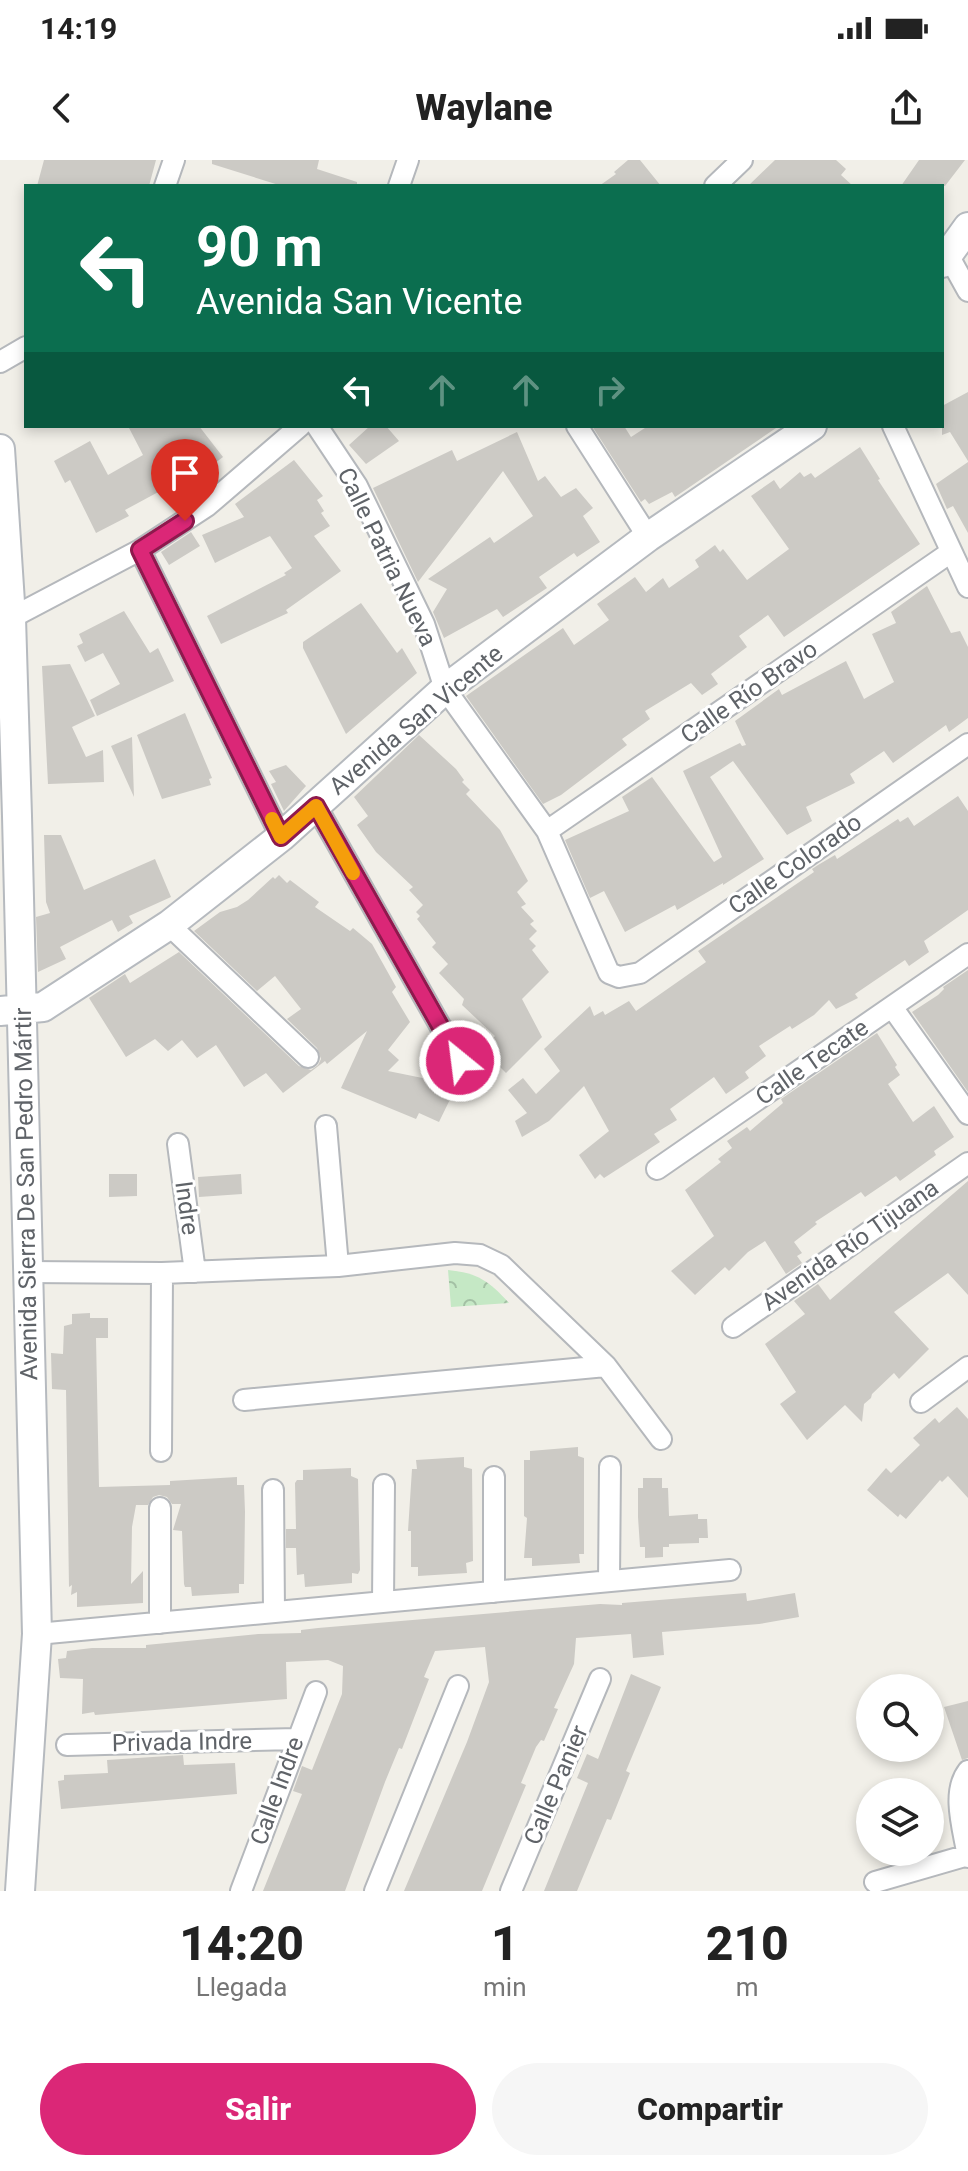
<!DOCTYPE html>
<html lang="es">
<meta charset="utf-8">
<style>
body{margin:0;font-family:Roboto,sans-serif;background:#f6f6f6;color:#222;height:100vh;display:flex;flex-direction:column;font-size:30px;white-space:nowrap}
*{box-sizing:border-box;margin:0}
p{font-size:26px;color:#767676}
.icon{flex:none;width:44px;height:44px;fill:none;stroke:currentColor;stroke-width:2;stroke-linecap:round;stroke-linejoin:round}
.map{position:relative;height:1731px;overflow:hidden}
.details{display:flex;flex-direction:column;background:#fff;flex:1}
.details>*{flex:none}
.hud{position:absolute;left:24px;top:24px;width:920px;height:244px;border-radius:0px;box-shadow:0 4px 12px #0003;background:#0b6e4f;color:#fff;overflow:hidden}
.buttons{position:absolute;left:856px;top:1514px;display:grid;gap:16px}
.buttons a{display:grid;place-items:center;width:88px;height:88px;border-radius:50%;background:#fff;box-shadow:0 4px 12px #0003;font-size:40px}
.pin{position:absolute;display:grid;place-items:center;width:68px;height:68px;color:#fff;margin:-82px -34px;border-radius:50% 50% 50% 0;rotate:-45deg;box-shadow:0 0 8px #0007}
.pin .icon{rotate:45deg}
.me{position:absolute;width:88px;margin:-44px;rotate:331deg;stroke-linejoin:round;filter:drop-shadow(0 0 6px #0008)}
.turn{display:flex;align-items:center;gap:28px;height:168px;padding:0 40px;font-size:36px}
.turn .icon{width:104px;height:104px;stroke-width:2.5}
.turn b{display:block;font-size:56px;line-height:68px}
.lanes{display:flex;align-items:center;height:76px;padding:0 40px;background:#0003;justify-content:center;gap:40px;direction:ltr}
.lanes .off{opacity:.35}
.eta{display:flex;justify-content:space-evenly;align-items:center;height:136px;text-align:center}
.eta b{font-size:48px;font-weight:800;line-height:56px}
.cta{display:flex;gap:16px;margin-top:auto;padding:16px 40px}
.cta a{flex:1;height:92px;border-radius:48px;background:#db2777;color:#fff;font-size:32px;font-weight:800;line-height:92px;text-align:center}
.cta a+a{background:#f6f6f6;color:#222}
.status{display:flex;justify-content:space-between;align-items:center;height:56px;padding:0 40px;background:#fff;direction:ltr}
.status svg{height:22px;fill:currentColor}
header{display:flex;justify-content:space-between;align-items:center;height:104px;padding:0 40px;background:#fff;font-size:36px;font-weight:800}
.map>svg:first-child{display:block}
</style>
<div class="status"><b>14:19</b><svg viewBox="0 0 49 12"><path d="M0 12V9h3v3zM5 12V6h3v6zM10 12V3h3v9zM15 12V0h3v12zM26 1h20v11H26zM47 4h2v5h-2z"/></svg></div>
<header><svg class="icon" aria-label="back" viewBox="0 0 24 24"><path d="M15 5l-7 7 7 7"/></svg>Waylane<svg class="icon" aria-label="share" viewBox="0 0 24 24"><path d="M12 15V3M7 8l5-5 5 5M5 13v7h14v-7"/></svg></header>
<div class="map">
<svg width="968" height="1731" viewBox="0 0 968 1731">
<defs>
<pattern id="park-crowns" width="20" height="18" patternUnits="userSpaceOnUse" patternTransform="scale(2)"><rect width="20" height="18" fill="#c5e8c5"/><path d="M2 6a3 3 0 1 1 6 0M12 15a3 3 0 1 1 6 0" fill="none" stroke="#a3c0a4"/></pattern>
</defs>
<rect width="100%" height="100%" fill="#f1efe8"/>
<!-- park -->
<path fill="url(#park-crowns)" d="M448 1110C478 1113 489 1121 509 1143L451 1147Z"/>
<!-- building -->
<path fill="#cccac5" d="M44 0H156L149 26H37Z
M212 0H319L317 9 357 22V26H282L212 4Z
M628 0H640L661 26H599L616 14 614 12Z
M775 0H836L846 9 841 15 853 26H748Z
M919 0H965L945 26H901Z
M968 232V301L950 272 942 275V246Z
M128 266H199L223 297 194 319 165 335 162 330 125 350 129 356 96 373 70 320 65 323 54 301 90 281 108 315 143 295Z
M370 266H386L399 281 366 304 349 285Z
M592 266H624L631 277 648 266H779L675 337 672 332 649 344 645 339 641 342Z
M517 272 538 321 545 316 561 337 576 328 593 348 583 356 600 382 577 397 574 393 539 417 547 428 503 457 497 449 444 478 433 452 447 429 428 419 490 377 494 383 533 356 503 311 418 422 373 328 452 290 457 301Z
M860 287 880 319 878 320 920 384 784 477 768 455 739 476 747 487 711 514 718 524 702 535 691 523 645 551 650 559 622 579 627 585 561 635 543 644 466 536 563 468 574 485 609 460 597 444 635 417 646 432 663 418 669 428 699 407 695 400 715 385 720 392 723 389 747 420 789 389 751 336 774 320 780 329 800 312 804 317 811 313 815 318Z
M294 300 323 336 317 340 324 351 321 353 330 366 314 376 341 411 286 450 288 453 221 484 207 456 286 415 284 413 292 408 270 376 215 403 202 375 244 357 235 344Z
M968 302V373L953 346 947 349 936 324Z
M191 372 200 386 169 405 161 392Z
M927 426 951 473 960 471 968 487V558L949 572 946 565 893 603 884 591 850 614 855 623 806 647 812 661 787 675 733 601 710 617 764 699 723 725V723L677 750 675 745 625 772 604 731 590 738 565 680 629 651 622 637 652 617 714 702 722 697 683 611 740 583 742 586 746 585 735 561 779 529 782 535 846 501 864 539 894 522 872 474 896 463 891 452Z
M361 443 397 493 402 488 417 513 346 574 303 488V482Z
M124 451 150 493 158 488 174 521 97 556 90 540 120 524 103 493 85 502 77 486 83 483 79 474Z
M70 504 95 556 72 567 86 597 103 590 104 622 48 624 42 506Z
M185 553 212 618 209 619 211 625 162 639 137 575Z
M419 575 456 609 464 620 462 622 470 630 466 634 500 670 528 721 517 732 526 744 521 747 534 761 530 764 537 771 529 779 536 786 532 790 549 812 522 839 542 877 506 913 482 889 495 876 462 845 464 839 439 813 448 804 432 787 436 783 417 759 420 756 416 752 423 745 409 730 413 727 376 692 357 665 368 656 354 637Z
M132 577 134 637 111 586Z
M286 605 306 626 284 651 271 624 276 622 269 611Z
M958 636 968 651V750L924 781 929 792 909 806 905 800 855 834 858 838 836 849 829 840 814 855 792 869 790 866 759 886 766 896 745 912 749 918 726 934 714 917 670 949 677 960 654 974 660 982 604 1018 600 1014 595 1019 579 995 609 971 584 926 549 961 522 977 515 961 527 953 508 930 523 918 536 934 560 911 544 889 590 846 594 856 603 851 605 855 629 841 636 851 706 802 698 791 814 712 812 709 818 705 835 695 837 699 898 659 900 662 908 657 914 666Z
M44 675H61L84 730 155 699 171 737 129 756 133 763 118 772 112 760 60 787 66 799 38 812 36 757 50 753 46 742Z
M279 715 287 723 290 720 319 742 315 747 350 771 353 768 372 784 396 827 392 832 410 862 388 890 399 900 388 911 457 925 439 962 419 953 416 959 341 928 367 871 327 904 325 901 283 933 266 913 244 927 216 885 197 898 182 880 168 891 155 879 126 897 89 838 125 814 130 823 179 792 299 906 311 910 318 905 321 899 317 888 287 859 301 849 275 816 257 831 194 771 220 752 237 747 248 740 273 717 275 719Z
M968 810V932L912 852 938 835 944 829 943 827Z
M877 873 897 905 895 907 900 915 888 924 913 962 934 946 954 977 934 991 936 995 900 1021 896 1016 865 1037 861 1032 815 1062 817 1064 794 1082 802 1093 797 1096 802 1103 786 1114 765 1081 748 1092 729 1111 725 1107 695 1135 671 1111 714 1076 685 1030 721 1002 718 999 732 988 727 981 747 967 750 971 783 943 781 939Z
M109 1014H137V1036L109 1037Z
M241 1014 242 1034 199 1037 198 1017Z
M968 1021V1135L948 1113 894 1152 929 1189 899 1219 894 1213 872 1234 871 1238 864 1244 862 1262 845 1245 807 1280 780 1244 796 1232 765 1184 805 1154 794 1141 818 1124 830 1140Z
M90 1153V1158H108V1178H96L99 1327 170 1325V1321L237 1317V1325H244L245 1352 244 1424H239V1433L192 1436 191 1427H185L184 1424 182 1371 173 1370 181 1344H172L167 1337 159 1335 153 1337 148 1345H136L132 1367 131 1424 143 1411V1443L77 1447V1432L71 1435 72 1425 69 1427 66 1230 52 1229 51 1193 63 1194 64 1166 72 1164V1154Z
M957 1247 968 1259V1338L948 1316 942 1322 940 1320 906 1359 900 1354 898 1357 867 1330 886 1308 891 1313 920 1285 913 1278 935 1258 939 1263Z
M578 1287V1296L584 1298V1394H579L580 1403 532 1406V1398H524L527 1358 524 1356V1300H530V1291Z
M464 1297V1307L472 1309 473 1401 466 1403 467 1413 418 1416V1407H411V1371H408L412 1309H417L416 1300Z
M351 1308V1316L358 1319 360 1410 358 1414 352 1413V1423L305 1427 304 1414 297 1415 296 1388H286V1369H296L295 1323 297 1320H303V1310Z
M643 1318H662V1328H668L669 1356 698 1354V1359H707L708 1378H699V1383L669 1384V1387H663V1397L645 1398V1387H640L638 1357V1328H643Z
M746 1433 747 1441 795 1433 799 1457 759 1464 662 1472 664 1495 633 1498 631 1474 576 1478 574 1504 554 1548 558 1549 544 1581 541 1580 536 1587 521 1623 526 1625 482 1731H404L467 1582 489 1522 485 1487 435 1491 424 1517 429 1519 402 1589 399 1588 385 1622 345 1731H263L302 1634 293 1631 302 1606 312 1610 342 1534 343 1506 328 1500 286 1502 287 1539 95 1555 94 1552 82 1554 83 1519 60 1518 58 1499 66 1498 67 1491 92 1488H146V1485L258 1474 301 1473V1470L318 1468 600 1444 622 1445V1443Z
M631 1514 661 1527 626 1611 630 1613 611 1660 607 1659 577 1731H544L588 1623 577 1618 587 1594 598 1599Z
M968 1541V1598L962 1600 944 1547Z
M183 1595 184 1605 235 1603 237 1634 61 1649 58 1621 64 1620V1615L108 1613 107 1600Z"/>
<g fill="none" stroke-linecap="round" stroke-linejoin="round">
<!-- street casing -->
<g stroke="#b5b8bc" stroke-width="24">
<path id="street" d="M165 26 174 0
M399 26 408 0
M715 26 742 0
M948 95 968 131
M0 202 26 187
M317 266 357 326 424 464 445 529 547 671 609 813 619 817 640 813 968 584
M577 266 648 377
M893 266 968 427
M140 390 281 677
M11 458 140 390 207 346 300 266
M316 646 460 901
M547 671 951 392
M169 765 308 897
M892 847 968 954
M326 966 338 1106
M178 984 195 1112
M657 1009 968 794
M27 1112 162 1113 338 1106 455 1093 480 1095 501 1105 606 1206 661 1279
M733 1167 968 1003
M244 1240 606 1206
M921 1242 968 1207
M161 1291 162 1113
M273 1330 274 1452
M609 1421 610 1307
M494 1432V1317
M383 1442 384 1325
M160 1463V1348
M37 1474 730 1410
M67 1585 296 1579
M968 1611C951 1633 964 1671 968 1697
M875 1722 968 1695
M241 1731 316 1532
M375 1731 458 1526
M511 1731 600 1519"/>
</g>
<!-- secondary casing -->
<g stroke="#b6babf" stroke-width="32">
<path id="secondary" d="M942 103 968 67
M0 289 11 458 17 656 37 1474 20 1731
M0 851 43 847 169 765 281 677 445 529 648 377 812 266"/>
</g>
<!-- street -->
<use href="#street" stroke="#fff" stroke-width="20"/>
<!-- secondary -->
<use href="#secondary" stroke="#fff" stroke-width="28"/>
</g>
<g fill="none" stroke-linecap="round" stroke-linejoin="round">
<!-- route casing -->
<g stroke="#8e194d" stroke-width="20">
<path id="route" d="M185 361 140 390 281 677 316 646 460 901"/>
</g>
<!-- route -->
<use href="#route" stroke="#db2777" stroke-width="14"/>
<!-- slow -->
<path stroke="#f59e0b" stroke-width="14" d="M272 659 281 677 316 646 353 713"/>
</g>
<g text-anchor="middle" stroke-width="6" stroke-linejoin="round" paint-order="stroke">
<!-- street labels -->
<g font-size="24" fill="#5f6368" stroke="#fff">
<text transform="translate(387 397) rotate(64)" y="8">Calle Patria Nueva</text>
<text transform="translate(749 532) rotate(-35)" y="8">Calle Río Bravo</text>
<text transform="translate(416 560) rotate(-40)" y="8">Avenida San Vicente</text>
<text transform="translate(795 704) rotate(-35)" y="8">Calle Colorado</text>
<text transform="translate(812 902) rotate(-35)" y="8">Calle Tecate</text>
<text transform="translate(26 1034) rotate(-91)" y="8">Avenida Sierra De San Pedro Mártir</text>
<text transform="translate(187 1048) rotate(82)" y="8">Indre</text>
<text transform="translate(850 1085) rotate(-35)" y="8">Avenida Río Tijuana</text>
<text transform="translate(182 1582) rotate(-1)" y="8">Privada Indre</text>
<text transform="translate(556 1625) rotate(-67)" y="8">Calle Panier</text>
<text transform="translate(277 1631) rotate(-70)" y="8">Calle Indre</text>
</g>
</g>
</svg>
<div class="buttons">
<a><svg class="icon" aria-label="search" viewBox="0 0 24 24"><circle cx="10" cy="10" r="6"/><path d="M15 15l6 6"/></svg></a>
<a><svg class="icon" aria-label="layers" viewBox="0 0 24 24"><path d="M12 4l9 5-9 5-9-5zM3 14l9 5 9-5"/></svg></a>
</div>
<div class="pin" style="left:185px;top:361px;background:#d93025"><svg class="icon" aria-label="arrive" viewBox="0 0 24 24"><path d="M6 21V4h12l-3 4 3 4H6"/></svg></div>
<svg class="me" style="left:460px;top:901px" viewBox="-20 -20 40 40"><circle r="17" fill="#db2777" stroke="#fff" stroke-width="3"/><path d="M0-11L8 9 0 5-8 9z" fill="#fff"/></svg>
<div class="hud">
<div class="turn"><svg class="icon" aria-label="left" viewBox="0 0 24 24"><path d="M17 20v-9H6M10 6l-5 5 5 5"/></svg><div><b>90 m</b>Avenida San Vicente</div></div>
<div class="lanes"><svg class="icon" aria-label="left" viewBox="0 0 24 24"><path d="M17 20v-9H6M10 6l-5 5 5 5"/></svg><svg class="icon off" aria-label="ahead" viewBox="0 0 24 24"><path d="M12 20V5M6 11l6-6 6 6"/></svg><svg class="icon off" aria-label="ahead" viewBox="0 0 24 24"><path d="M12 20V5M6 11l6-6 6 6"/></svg><svg class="icon off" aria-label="right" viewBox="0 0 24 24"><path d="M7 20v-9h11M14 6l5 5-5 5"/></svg></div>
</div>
</div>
<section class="details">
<div class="eta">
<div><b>14:20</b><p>Llegada</p></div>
<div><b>1</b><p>min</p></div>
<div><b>210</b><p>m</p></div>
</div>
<div class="cta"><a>Salir</a><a>Compartir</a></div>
</section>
